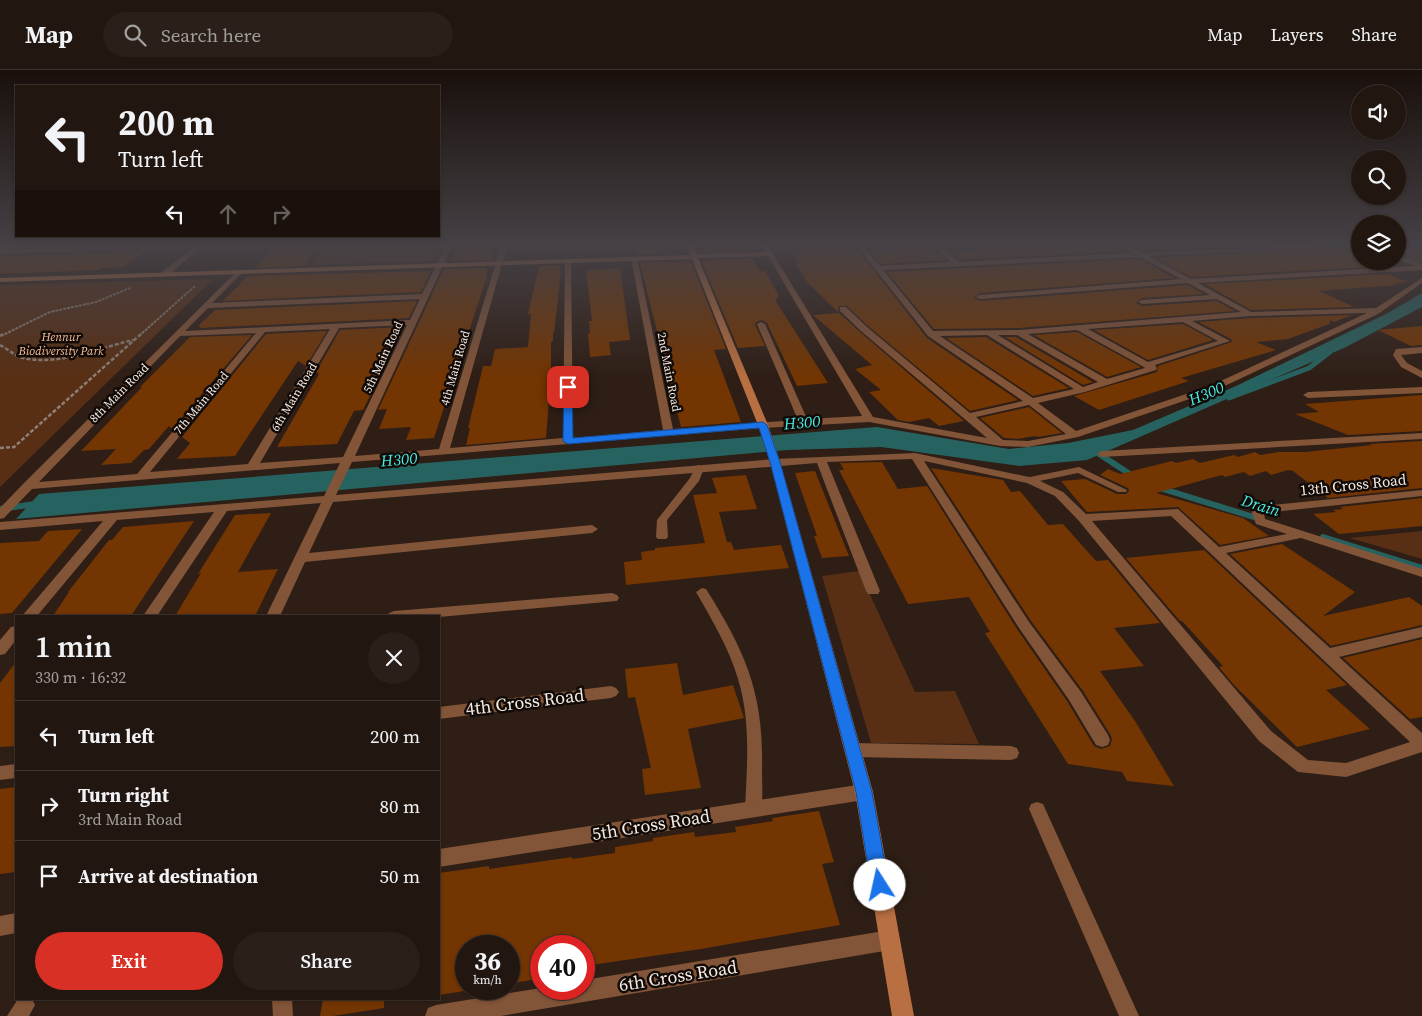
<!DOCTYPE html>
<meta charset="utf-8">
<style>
body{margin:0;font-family:"Source Serif 4",serif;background:#2a1f19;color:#f1f3f6;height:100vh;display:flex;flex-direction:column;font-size:19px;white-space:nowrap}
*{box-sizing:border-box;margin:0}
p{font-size:16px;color:#a29f9f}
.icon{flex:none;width:28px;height:28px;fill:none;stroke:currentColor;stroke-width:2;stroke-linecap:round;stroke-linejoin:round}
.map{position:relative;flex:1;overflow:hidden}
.details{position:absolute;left:15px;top:545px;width:425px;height:385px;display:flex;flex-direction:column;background:#221610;border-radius:0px;box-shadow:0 1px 4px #0004,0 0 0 1px #3f3530}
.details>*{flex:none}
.guide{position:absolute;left:15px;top:15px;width:425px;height:152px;border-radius:0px;box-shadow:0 1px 4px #0004,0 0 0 1px #3f3530;background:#221610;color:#f1f3f6;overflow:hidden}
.tools{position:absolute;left:1351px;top:15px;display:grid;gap:10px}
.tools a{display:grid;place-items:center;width:55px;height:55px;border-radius:50%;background:#221610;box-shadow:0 1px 4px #0004,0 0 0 1px #3f3530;font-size:25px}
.speed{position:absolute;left:455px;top:865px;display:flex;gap:10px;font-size:25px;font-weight:700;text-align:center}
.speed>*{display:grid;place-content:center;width:65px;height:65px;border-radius:50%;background:#221610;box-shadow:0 1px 4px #0004,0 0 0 1px #3f3530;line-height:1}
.speed small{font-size:12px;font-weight:400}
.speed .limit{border:8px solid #d22;background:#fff;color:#111}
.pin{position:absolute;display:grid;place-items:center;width:42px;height:42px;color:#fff;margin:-21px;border-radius:10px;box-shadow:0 2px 8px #0006}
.me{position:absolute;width:55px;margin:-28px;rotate:350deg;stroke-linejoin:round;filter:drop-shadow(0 0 4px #0008)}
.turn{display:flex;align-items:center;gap:18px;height:105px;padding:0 20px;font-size:22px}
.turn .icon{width:65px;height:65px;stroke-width:2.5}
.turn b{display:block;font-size:35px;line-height:42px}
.lanes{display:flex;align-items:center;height:48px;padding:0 20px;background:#0003;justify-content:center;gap:25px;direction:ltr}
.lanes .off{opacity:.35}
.round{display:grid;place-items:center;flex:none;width:52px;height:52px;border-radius:26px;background:#2a1f19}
.headline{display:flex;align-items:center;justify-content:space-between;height:85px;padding:0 20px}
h1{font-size:30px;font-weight:600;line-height:38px}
.action{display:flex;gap:10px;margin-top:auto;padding:10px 20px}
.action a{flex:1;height:58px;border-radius:30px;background:#d93025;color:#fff;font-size:20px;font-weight:600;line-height:58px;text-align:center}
.action a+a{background:#2a1f19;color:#f1f3f6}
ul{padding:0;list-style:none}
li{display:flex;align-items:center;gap:15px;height:70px;padding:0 20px;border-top:1px solid #3f3530}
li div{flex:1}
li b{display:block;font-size:19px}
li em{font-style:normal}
header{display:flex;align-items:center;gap:30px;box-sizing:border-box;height:70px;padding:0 25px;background:#221610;border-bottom:1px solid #3f3530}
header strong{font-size:24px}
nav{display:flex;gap:28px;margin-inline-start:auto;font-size:18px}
.search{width:350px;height:45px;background:#2a1f19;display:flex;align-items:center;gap:12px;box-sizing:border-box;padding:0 18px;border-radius:28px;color:#a29f9f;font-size:19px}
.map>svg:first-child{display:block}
</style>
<header>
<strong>Map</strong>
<div class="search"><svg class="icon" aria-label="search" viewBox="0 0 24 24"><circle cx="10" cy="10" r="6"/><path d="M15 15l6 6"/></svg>Search here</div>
<nav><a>Map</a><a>Layers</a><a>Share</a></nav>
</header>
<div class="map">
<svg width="1422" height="946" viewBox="0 0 1422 946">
<rect width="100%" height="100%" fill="#2e1e15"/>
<!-- green -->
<path fill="#582f14" d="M322 176H441L434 191 311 195Z
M1398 176H1422V194L1398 184Z
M213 209 0 417V215Z
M1422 461V489L1350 468Z
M859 501 915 622 955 621 979 674 871 673 822 506Z"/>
<!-- water -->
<path fill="#266360" d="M1422 223V237L1346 277 1087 390 1019 396 881 377 787 380 16 449 39 424 877 357 1009 379 1068 373 1133 360 1236 316 1386 244Z"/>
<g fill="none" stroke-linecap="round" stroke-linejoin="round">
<!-- stream-far1 -->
<path stroke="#266360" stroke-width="5" d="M1229 328 1309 298 1330 282"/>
<!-- stream -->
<path stroke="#266360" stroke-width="6" d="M1099 384 1133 406
M1160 418 1260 449
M0 439 35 434
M1323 467 1422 498"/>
</g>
<!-- building -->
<path fill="#733502" d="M317 176 305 196 255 198 276 177Z
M459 176H494L490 190 451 191Z
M636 176H655L656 184 638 185Z
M702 176H745L748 181 704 182Z
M808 176H847L850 181H859L927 268 1018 330 970 341 868 256 847 236H839L838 242 808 213 795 193H799L793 184H801L798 179 809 178Z
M895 176H923L932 184 939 183 947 190 881 194 870 181 898 180Z
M973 176H1120L1127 181 960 190 952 183 979 182Z
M1134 176H1241L1142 181Z
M1360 176V194L1368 197 1191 207 1156 188Z
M145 181 124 197 102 198 99 200 0 204V186Z
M752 188 760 201H765L779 226 775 230 828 313 797 316 767 253 762 250 756 252 755 255 765 276 738 278 702 192 708 190Z
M1140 189 1174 208 980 223 974 228 980 231 1188 215 1204 224 1142 228 1136 233 1142 236 1217 231 1235 241 1019 258 934 259 887 202Z
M657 192H691L726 279 714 280 741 352 681 357 640 193Z
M560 195 559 201H561L554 263H553V271L551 272V304L546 368 466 375 470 358H468L483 296H491L495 279 528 277 531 244H528L539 196Z
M487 198 486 209 434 368 406 370 411 357 379 359 387 339 378 340 443 201 447 199Z
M620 198 630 270 609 272 611 285 590 287 588 263H590L589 251H592L586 200Z
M431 201 421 222 223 231 248 206Z
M1387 204 1408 212 1392 214 1397 215 1320 221 1354 237 1251 240 1205 214Z
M417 231 409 248 199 258 201 256H198L215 240Z
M839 243 860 262 964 351 939 356 929 348 909 352 898 350 869 322 881 320 855 299 872 295 813 245Z
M1352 245 1334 252 1330 250 1329 254 1288 269 1256 272 1276 280 1181 308 1189 311 1099 340 1074 326 1157 302 1158 296 1232 272 1231 269 1199 252 1250 248Z
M1183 254 1213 270 1148 290 1094 260Z
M1422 256V275L1411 276 1378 260Z
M404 257 363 340 354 341 337 374 277 377 319 304 316 302 340 260Z
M327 261 306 296 298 291 235 386 177 389 190 373 182 367 266 264Z
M1077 262 1141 297 1107 307 1034 265Z
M252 265 172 359 169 356 149 379 144 380 131 393 101 395 116 379 81 381 142 317H140L190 267Z
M986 267 1069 318 1033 326 946 268Z
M1005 267H1016L1093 312 1083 315Z
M1422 325V361L1348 365 1295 344 1319 342 1305 334Z
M1029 337 1062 363 1038 367 1035 366 1018 369 1004 368 980 348Z
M1422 371V418L1328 428 1293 401 1288 400 1271 405 1266 401 1250 406 1244 402 1225 407 1222 405 1156 423 1243 448 1269 466 1220 475 1178 437 1087 442 1061 411 1085 409 1117 424H1126L1129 421 1128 418 1100 405 1108 399 1120 404 1172 391 1176 393 1193 389 1200 393 1234 385 1238 387 1255 382 1260 385 1279 382H1305L1372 375 1369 374Z
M882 392 898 419 927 416 1017 559 1067 631 1094 676 1101 679 1110 676 1112 669 1110 664 1083 621 1031 551 931 398 1003 410 1011 422 1020 421 1048 455 1063 454 1096 491 1108 490 1160 553 1114 558 1144 596 1100 601 1135 651 1174 716 1127 711 1122 702 1068 694 985 563 990 562 969 527 908 534 839 400H844L840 393Z
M815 401 849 486 822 488 814 466H817L795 403Z
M746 405 757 439 719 442 727 472H731L734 480 781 475 789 498 626 515 624 492 642 490 641 482 655 480V478L705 473 693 425 717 423 712 408Z
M1422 428V456L1339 464 1313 444 1336 442 1333 440 1343 439 1340 437Z
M271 443 238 502 278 499 255 546H175L201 503 198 504 235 445Z
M194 451 131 546H53L69 522H68L109 470H112L123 457Z
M82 459 12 543 0 544V473L39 471 48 461Z
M1282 474 1355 522 1323 546 1409 527 1422 536V555L1331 576 1230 484Z
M1204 480 1347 615 1326 620 1370 659 1297 677 1234 615 1219 597 1223 596 1182 551H1180L1126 488Z
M1422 569V647L1410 649 1343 588Z
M16 592V676L0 677V613Z
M677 593 683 625 733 615 744 648 688 659 701 718 645 725 642 699 651 698 635 627 628 628 625 599Z
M16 717V802L0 804V719Z
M819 741 834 792 822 794 840 855 701 879 584 896V876H541V908L509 914V876H466L464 921 439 925V803L489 796V799L572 787V789L615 783V777L653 771V768L694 762 695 767 736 762 735 757 773 751 772 748Z
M323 929H384V938L333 946H320Z"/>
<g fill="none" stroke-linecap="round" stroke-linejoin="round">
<!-- path-far1 -->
<path stroke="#8d8078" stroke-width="2" stroke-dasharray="3 1" stroke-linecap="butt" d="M1 266 50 242 96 232 130 218
M139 266 195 216"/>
<!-- path -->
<path stroke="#8d8078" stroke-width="2.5" stroke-dasharray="4 2" stroke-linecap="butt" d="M0 266 3 264
M0 275C8 279 15 286 23 288 59 296 99 278 133 270
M0 378 14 377 141 264"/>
<!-- lane -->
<path fill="#825438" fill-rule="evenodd" d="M699 395 704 398 699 411 667 450 668 467 666 469H658L656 467 657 450 690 408 696 396Z
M1079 397 1127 420 1126 422H1118L1078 403 1030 413 1025 410 1030 407Z
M702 518 706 519C747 584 764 625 762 702 762 715 764 732 759 744L753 746 747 744 745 739C747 696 751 651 738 609 729 578 712 550 696 522Z
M1037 732 1043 734 1139 946H1119L1029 739 1031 734Z
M18 929H32L35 935 29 946H7Z
M272 929H292L293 946H273Z"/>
<!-- street -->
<path fill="#825438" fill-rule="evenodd" d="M123 176H184L181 178 0 184V180Z
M195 176H202L168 206H162V202Z
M446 176H452L355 386 439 379 501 176H507L450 378 563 368 565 190 568 188 571 190 573 368 663 360 631 188 634 186 637 188 673 359 798 350 757 254 761 252 765 254 807 349 862 346 767 184 770 182 773 184 873 347 987 368 861 261 840 241V237H846L867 257 970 343 1023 331 928 266 857 176H863L880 196 951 192 934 176H941L959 192 1133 183 1122 176H1130L1142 183 1276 176H1317L1314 178 1149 186 1191 209 1416 196 1398 189V185L1422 194V200L1198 213 1251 242 1376 238 1422 208V213L1378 244 1216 320 1078 367 1028 377 1000 376 869 352 763 358 352 392 336 425 775 389 915 383 1034 408 1063 422 1086 444 1178 439 1219 477 1287 464 1256 454 1251 440 1253 437 1422 420V426L1264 443 1265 449 1422 499V507L1301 468 1226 483 1330 578 1422 557V567L1339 587 1422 663V682L1346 707 1298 702 1259 671 1079 451 1055 426 1027 413 924 391 1029 552 1081 622 1108 665 1110 670 1108 675 1102 677 1096 675 1069 630 1019 558 912 389 827 392 880 521 878 524H868L866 521 817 393 333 432 309 483 592 455 598 459 592 463 305 492 280 546H266L321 433 227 441 157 546H143L214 442 117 450 37 546H22L103 451 0 460V452L324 426 340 393 32 419 4 448 0 449V438L23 414 237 201 243 202 212 233 422 224ZM1140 187 1181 209 980 225 976 227 980 229 1188 213 1210 225 1142 230 1138 232 1142 234 1217 229 1241 242 1019 260 933 261 883 200ZM420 229 410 250 185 261 208 238ZM1367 243 1210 316 1076 361 1038 333 1085 322 1156 300 1157 298 1155 295 1230 271 1192 251 1250 246ZM1183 252 1218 271 1148 292 1088 259ZM407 255 343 387 260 393 339 258ZM330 259 248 394 150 402 265 262ZM1077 260 1144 297 1145 298 1107 309 1028 264ZM256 263 137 404 39 412 180 266ZM987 265 1074 319 1033 328 940 266ZM998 265H1017L1098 312 1083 317ZM1029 335 1066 364 1028 371 1003 370 976 347ZM1171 446 1410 672 1346 693 1308 690 1271 661 1092 451Z
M1422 277V283L1401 285 1407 293 1422 301V308L1401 297 1393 285 1396 279Z
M1422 317V323L1308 328 1303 325 1308 322Z
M1422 363V369L1102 387 1097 384 1102 381Z
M612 523 617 525 619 528 617 531 439 547 387 546 389 543 394 541Z
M16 556V570L5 584 0 585V570L11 557Z
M611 616 616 618 619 622 616 626 611 628 439 649V637Z
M853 673 1011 676 1017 678 1019 683 1017 688 1011 690 853 687 847 685 845 680 847 675Z
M16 694V708L0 710V696Z
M864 714 870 717 873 722 870 727 864 730 439 797V779Z
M16 843V863L0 866V846Z
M890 860 897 863 900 870 897 877 890 880 501 946H425L428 938 436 935 541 918 584 919V910Z"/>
<!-- secondary -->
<path fill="#b86f41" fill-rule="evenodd" d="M10 176H22L0 182V178Z
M687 176H693L697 184 766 182 762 176H768L773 184 770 186 698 188 768 355 780 392 873 722 914 946H892L855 722 770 392 758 355 692 189 0 212V208L690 185Z"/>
</g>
<!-- sky -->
<linearGradient id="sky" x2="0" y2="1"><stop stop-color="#19100c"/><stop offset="0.57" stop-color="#464146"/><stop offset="1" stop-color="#464146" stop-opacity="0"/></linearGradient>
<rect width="1422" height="308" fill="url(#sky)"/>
<!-- route -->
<path fill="#1a73e8" stroke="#114b97" d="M568 314 572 317 573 368 763 352 767 355 780 392 872 722 889 815 886 821 880 823 874 821 871 815 856 722 770 392 759 358 568 374 563 371 564 317Z"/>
<g text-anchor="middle" stroke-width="5" stroke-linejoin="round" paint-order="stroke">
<!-- far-park labels -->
<g font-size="12" font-style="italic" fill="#fac09f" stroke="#110a06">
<text x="61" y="271">Hennur<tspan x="61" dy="14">Biodiversity Park</tspan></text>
</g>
<!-- far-street labels -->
<g font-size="12" fill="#f5eae4" stroke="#110a06">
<text transform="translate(383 287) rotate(-65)" y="4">5th Main Road</text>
<text transform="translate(455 298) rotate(-74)" y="4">4th Main Road</text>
<text transform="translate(669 302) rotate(79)" y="4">2nd Main Road</text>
<text transform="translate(119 323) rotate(-45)" y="4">8th Main Road</text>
<text transform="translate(294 327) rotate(-59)" y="4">6th Main Road</text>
<text transform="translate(201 333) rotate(-50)" y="4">7th Main Road</text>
</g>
<!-- street labels -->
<g font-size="15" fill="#f5eae4" stroke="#110a06">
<text transform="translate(1353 415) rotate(-6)" y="5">13th Cross Road</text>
</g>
<!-- water labels -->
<g font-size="16" font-style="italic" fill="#47eee8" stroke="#110a06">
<text transform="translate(1206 323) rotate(-23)" y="6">H300</text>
<text transform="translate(802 352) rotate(-5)" y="6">H300</text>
<text transform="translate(399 389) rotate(-5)" y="6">H300</text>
<text transform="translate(1261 435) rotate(17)" y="6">Drain</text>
</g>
<!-- near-street labels -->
<g font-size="18" fill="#f5eae4" stroke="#110a06">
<text transform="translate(525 632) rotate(-7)" y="6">4th Cross Road</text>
<text transform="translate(651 755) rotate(-9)" y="6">5th Cross Road</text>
<text transform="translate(678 906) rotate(-9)" y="6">6th Cross Road</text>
</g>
</g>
</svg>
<div class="tools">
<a><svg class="icon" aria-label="sound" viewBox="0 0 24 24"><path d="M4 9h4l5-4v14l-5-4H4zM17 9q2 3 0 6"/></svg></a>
<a><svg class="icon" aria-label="search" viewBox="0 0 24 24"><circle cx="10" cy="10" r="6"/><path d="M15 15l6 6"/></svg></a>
<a><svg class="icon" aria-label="layers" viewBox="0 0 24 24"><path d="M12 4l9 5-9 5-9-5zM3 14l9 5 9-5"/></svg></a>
</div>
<div class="speed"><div>36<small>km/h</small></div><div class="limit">40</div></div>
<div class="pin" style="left:568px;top:317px;background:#d93025"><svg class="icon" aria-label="arrive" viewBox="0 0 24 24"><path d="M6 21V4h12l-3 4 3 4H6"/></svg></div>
<svg class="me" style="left:880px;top:815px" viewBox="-20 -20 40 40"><circle r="19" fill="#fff"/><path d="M0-13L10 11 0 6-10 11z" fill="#1a73e8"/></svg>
<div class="guide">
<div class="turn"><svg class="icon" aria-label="left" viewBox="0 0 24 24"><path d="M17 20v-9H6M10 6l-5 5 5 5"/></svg><div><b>200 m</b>Turn left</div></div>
<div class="lanes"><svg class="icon" aria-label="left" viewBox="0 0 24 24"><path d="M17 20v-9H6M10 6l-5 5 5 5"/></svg><svg class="icon off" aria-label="ahead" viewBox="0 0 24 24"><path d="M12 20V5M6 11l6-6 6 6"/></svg><svg class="icon off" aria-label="right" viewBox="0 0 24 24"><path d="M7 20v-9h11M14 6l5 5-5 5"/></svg></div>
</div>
<section class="details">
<div class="headline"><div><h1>1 min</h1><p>330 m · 16:32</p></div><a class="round"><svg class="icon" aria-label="close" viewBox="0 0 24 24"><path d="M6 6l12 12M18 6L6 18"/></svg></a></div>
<ul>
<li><svg class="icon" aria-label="left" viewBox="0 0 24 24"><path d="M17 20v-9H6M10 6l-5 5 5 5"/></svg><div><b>Turn left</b></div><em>200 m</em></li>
<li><svg class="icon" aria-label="right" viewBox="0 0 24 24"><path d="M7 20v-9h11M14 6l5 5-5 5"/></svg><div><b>Turn right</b><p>3rd Main Road</p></div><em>80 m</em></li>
<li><svg class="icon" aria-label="arrive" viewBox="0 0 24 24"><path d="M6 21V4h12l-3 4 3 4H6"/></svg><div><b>Arrive at destination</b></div><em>50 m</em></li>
</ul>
<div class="action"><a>Exit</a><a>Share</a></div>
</section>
</div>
